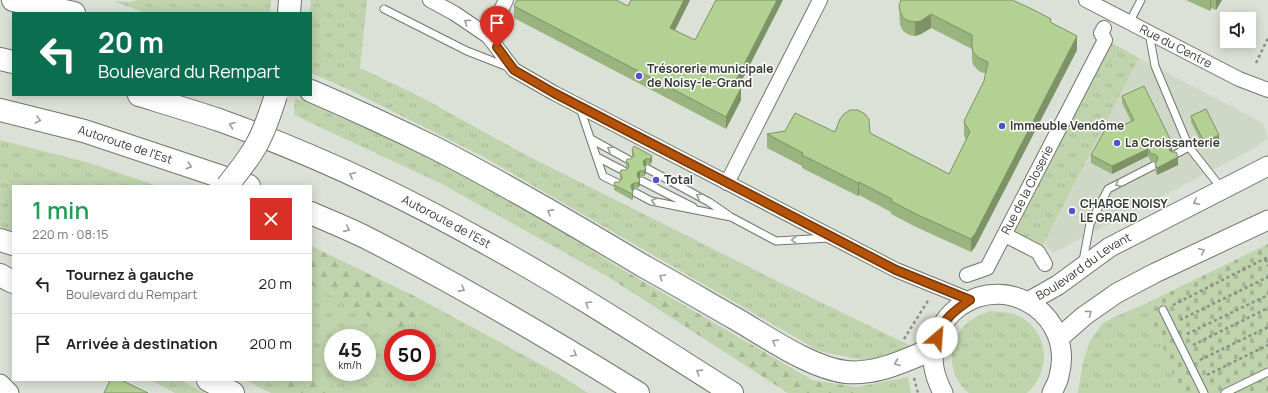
<!DOCTYPE html>
<html lang="fr">
<meta charset="utf-8">
<style>
body{margin:0;font-family:Manrope,sans-serif;background:#f2f2f2;color:#202124;height:100vh;display:flex;flex-direction:column;font-size:15px;white-space:nowrap}
*{box-sizing:border-box;margin:0}
p{font-size:13px;color:#757577}
.icon{flex:none;width:22px;height:22px;fill:none;stroke:currentColor;stroke-width:2;stroke-linecap:round;stroke-linejoin:round}
.map{position:relative;flex:1;overflow:hidden}
.drawer{position:absolute;left:12px;top:185px;width:300px;height:196px;display:flex;flex-direction:column;background:#fff;border-radius:0px;box-shadow:0 2px 10px #0003}
.drawer>*{flex:none}
.top-card{position:absolute;left:12px;top:12px;width:300px;height:84px;border-radius:0px;box-shadow:0 2px 10px #0003;background:#0b6e4f;color:#fff;overflow:hidden}
.controls{position:absolute;left:1220px;top:12px;display:grid;gap:8px}
.controls a{display:grid;place-items:center;width:36px;height:36px;border-radius:0px;background:#fff;box-shadow:0 2px 10px #0003;font-size:20px}
.speed{position:absolute;left:324px;top:329px;display:flex;gap:8px;font-size:20px;font-weight:700;text-align:center}
.speed>*{display:grid;place-content:center;width:52px;height:52px;border-radius:50%;background:#fff;box-shadow:0 2px 10px #0003;line-height:1}
.speed small{font-size:10px;font-weight:400}
.speed .limit{border:6px solid #d22;background:#fff;color:#111}
.pin{position:absolute;display:grid;place-items:center;width:34px;height:34px;color:#fff;margin:-41px -17px;border-radius:50% 50% 50% 0;rotate:-45deg;box-shadow:0 0 4px #0007}
.pin .icon{rotate:45deg}
.me{position:absolute;width:44px;margin:-22px;rotate:27deg;stroke-linejoin:round;filter:drop-shadow(0 0 3px #0008)}
.turn{display:flex;align-items:center;gap:14px;height:84px;padding:0 20px;font-size:18px}
.turn .icon{width:52px;height:52px;stroke-width:2.5}
.turn b{display:block;font-size:28px;line-height:34px}
.round{display:grid;place-items:center;flex:none;width:42px;height:42px;border-radius:0px;background:#f2f2f2}
.head{display:flex;align-items:center;justify-content:space-between;height:68px;padding:0 20px}
h1{font-size:24px;font-weight:600;line-height:30px;color:#1e9e55}
ul{padding:0;list-style:none}
li{display:flex;align-items:center;gap:12px;height:60px;padding:0 20px;border-top:1px solid #e0e0e0}
li div{flex:1}
li b{display:block;font-size:15px}
li em{font-style:normal}
.map>svg:first-child{display:block}
</style>
<div class="map">
<svg width="1268" height="393" viewBox="0 0 1268 393">
<defs>
<pattern id="grass-tufts" width="24" height="20" patternUnits="userSpaceOnUse"><rect width="24" height="20" fill="#bfd3ad"/><path d="M3 7l-1-3M5 7V3M7 7l1-3M15 17l-1-3M17 17v-4M19 17l1-3" fill="none" stroke="#a5b695"/></pattern>
<pattern id="forest-firs" width="22" height="20" patternUnits="userSpaceOnUse"><rect width="22" height="20" fill="#bfd3ad"/><path d="M5 1l3.5 6h-7zM16 11l3.5 6h-7z" fill="#a5b695"/></pattern>
<pattern id="cemetery-stones" width="16" height="16" patternUnits="userSpaceOnUse"><rect width="16" height="16" fill="#bfd3ad"/><path d="M2 7V4a2 2 0 0 1 4 0v3zM10 15v-3a2 2 0 0 1 4 0v3z" fill="#a5b695"/></pattern>
</defs>
<rect width="100%" height="100%" fill="#dce1d7"/>
<!-- built -->
<path fill="#cfd8c7" d="M1139 58 1263 123 1268 138 1253 149 1053 253 1044 244Z"/>
<!-- grass -->
<path fill="url(#grass-tufts)" fill-rule="evenodd" d="M139 0H271L270 13H145L113 1 130 2Z
M311 0H367L360 68 419 96 524 154 781 283 911 346 867 361 819 351 482 156 350 90 311 73V13H309Z
M1112 43 1139 58 1041 249 1013 234Z
M295 98 423 153 546 221 615 265 610 278 440 183 294 115Z
M0 140 90 163 157 186H13V231L0 227Z
M311 246 420 299 560 375 588 393H271L245 380H311ZM333 338H367V372H333ZM393 338H427V372H393Z
M1147 303 1180 393H1078L1083 362 1090 341 1102 324 1114 317Z
M991 311C1001 312 1012 312 1021 317 1050 334 1051 372 1027 393H969C947 377 946 341 966 324 974 317 982 314 991 311Z
M908 377 911 393H860L856 387Z
M150 380H180L205 393H175Z"/>
<!-- forest -->
<path fill="url(#forest-firs)" d="M311 246 420 299 414 331 407 337 311 285Z
M615 265 812 380 856 387 860 393H788L610 278Z
M311 375 329 383 342 393H288L280 383 285 380H311Z"/>
<!-- cemetery -->
<path fill="url(#cemetery-stones)" d="M1268 244V393H1180L1147 303Z"/>
<g fill="none" stroke-linecap="round" stroke-linejoin="round">
<!-- lane casing -->
<g stroke="#71766d" stroke-width="9">
<path id="lane" d="M384 9 467 51 508 67
M1129 23 1141 0
M1149 33 1155 66 1189 147 1222 189
M580 108 603 176 617 183
M591 139 629 160
M1174 155 1189 147
M597 157 624 171
M648 169 709 202 728 215
M642 181 693 207
M636 193 651 201 731 217 776 241 829 238
M1083 261 1090 224 1108 189 1153 166
M1163 310 1204 393
M1225 393 1268 372"/>
</g>
<!-- street casing -->
<g stroke="#71766d" stroke-width="16">
<g id="street">
<path d="M430 0 454 13 488 36 514 70 554 93 896 270 970 300"/>
<path id="s1" d="M1086 0 1239 79 1268 90"/>
<path d="M488 36 506 0"/>
<path d="M727 183 820 0"/>
<path d="M1005 235 1038 252 1045 264"/>
<path id="s2" d="M967 275 987 268 1105 40 1101 33 1104 28"/>
</g>
</g>
<!-- secondary casing -->
<g stroke="#71766d" stroke-width="21">
<g id="secondary">
<path id="s3" d="M1028 302 1058 285 1110 247 1268 166"/>
<path d="M1059 338 1084 316 1117 293 1155 273 1268 220"/>
<path d="M0 384 9 393"/>
<path d="M943 393C933 373 930 359 937 337 941 325 949 314 960 306 1010 272 1075 317 1059 376 1058 382 1054 388 1052 393"/>
</g>
</g>
<!-- highway casing -->
<g stroke="#71766d" stroke-width="24">
<g id="highway">
<path d="M13 0 74 13"/>
<path d="M289 13 290 0"/>
<path d="M0 59 13 62"/>
<path d="M311 91C353 109 394 128 435 148 507 185 576 226 645 267 676 284 706 302 736 319 767 337 811 368 846 372 877 375 906 360 933 349"/>
<path id="s4" d="M139 95C165 103 192 111 219 120 311 153 401 195 486 243 570 289 651 342 732 393"/>
<path id="s5" d="M0 110 84 131 249 186"/>
<path d="M311 213C329 221 349 229 367 238 459 285 549 338 638 393"/>
<path d="M0 240 13 244"/>
<path d="M0 275 13 282"/>
<path d="M208 380 233 393"/>
</g>
</g>
<!-- path -->
<path stroke="#8b8f88" stroke-width="2.5" stroke-dasharray="3 3" stroke-linecap="butt" d="M1256 63 1268 38
M1265 259 1268 266
M1173 305 1268 257
M1180 320 1268 277
M1187 334 1268 295
M904 339 929 299
M1193 345 1268 308
M1200 360 1268 327
M1207 375 1268 345
M914 378 918 393"/>
<!-- lane -->
<use href="#lane" stroke="#fff" stroke-width="7"/>
<!-- street -->
<use href="#street" stroke="#fff" stroke-width="14"/>
<!-- secondary -->
<use href="#secondary" stroke="#fff" stroke-width="19"/>
<!-- highway -->
<use href="#highway" stroke="#fff" stroke-width="22"/>
<!-- highway-bridge casing -->
<g stroke="#71766d" stroke-width="24" stroke-linecap="butt">
<path id="highway-bridge" d="M227 186C238 172 250 158 258 142 266 127 271 111 276 95"/>
</g>
<!-- highway-bridge -->
<use href="#highway-bridge" stroke="#fff" stroke-width="22"/>
</g>
<!-- wall -->
<path fill="#99b47e" d="M631 0H690L675 30 739 86 741 100 726 129 514 18V6H628Z
M1186 0H1222L1216 10 1211 8 1210 11Z
M899 5 1051 23 1077 50 975 247 971 252 916 227 891 214V212L859 195 858 196 802 168V166L767 148V134L835 132 870 133 949 174 966 140 964 136V122L984 81 986 74 979 71 973 65 972 59V49L931 28 921 34 915 36 909 35 903 31 900 25Z
M1122 96 1172 151H1171L1178 165 1157 175 1155 170V163L1156 162H1151L1148 156 1112 174 1091 163V155L1112 131 1131 121 1122 103Z
M1191 116 1219 141 1204 148 1191 122Z
M632 150 652 156V161L650 165H646L644 166 646 173 644 176 640 177 638 178 640 185 638 188 634 189 632 190 633 197 632 200 614 190V185L619 182 621 180 620 179V173L626 170 628 168 626 166V161L631 159 633 157 632 156Z"/>
<!-- shaded-wall -->
<path fill="#7d9266" d="M684 0H690L670 40V28Z
M777 0H783L734 96V84Z
M1210 0H1211V8L1210 11Z
M1216 0H1222L1216 10Z
M931 14V28L921 34 915 36V22Z
M1077 36V50L975 247 971 252V239Z
M741 88V100L726 129V117Z
M1219 135V141L1204 148V142Z
M1172 143V151L1170 153V145Z
M1148 149V156L1112 174V166Z
M652 156V161L650 165V159Z
M1178 157V165L1157 175V168Z
M646 159V165L643 167V161Z
M646 168V173L644 176V171Z
M640 171V177L637 179V173Z
M640 180V185L638 188V183Z
M859 182V195L858 196V183Z
M634 183V189L631 191V185Z
M633 192V197L632 200V194Z"/>
<!-- building -->
<path fill="#b2d192" stroke="#7d9266" d="M517 0H616L628 6 631 0H684L670 28 695 40 716 0H777L734 84 741 88 726 117 514 6Z
M901 0H1012L1030 8 1051 19 1050 22 1077 36 975 234 971 239 916 214 891 201 892 199 859 182 858 183 802 155 803 153 767 134 785 131 795 113 835 132 840 119 844 114 850 110H858L865 114 869 119 870 133 949 174 970 132 964 122 965 119 984 81 988 62 979 58 973 52 972 46V35L931 14 921 21 915 22 909 21 903 18 900 11 899 5Z
M1144 86 1172 143 1170 145 1169 150 1172 152H1176L1178 157 1157 168 1155 163 1157 161 1158 157 1155 154H1151L1148 149 1112 166 1091 155 1106 128 1112 131 1134 120 1122 96Z
M1206 109 1219 135 1204 142 1191 116Z
M634 146 652 156 650 159H646L643 161 644 166 646 168 644 171H640L637 173 638 178 640 180 638 183H634L631 185 632 190 633 192 632 194 614 185 615 182H619L622 179V177L620 173 621 170H626L629 167 628 163 626 161 627 159H631L634 156 633 152 632 150Z
M110 380H121L148 393H104Z"/>
<!-- one-way arrows -->
<defs><path id="oneway-chevron" d="M-2-3.5L2.5 0L-2 3.5" fill="none" stroke-width="1.6" stroke-linecap="round" stroke-linejoin="round"/></defs>
<g stroke="#9a9c9a">
<use href="#oneway-chevron" transform="translate(467 22) rotate(-146)"/>
<use href="#oneway-chevron" transform="translate(38 120) rotate(14)"/>
<use href="#oneway-chevron" transform="translate(232 125) rotate(-159)"/>
<use href="#oneway-chevron" transform="translate(610 149) rotate(-152)"/>
<use href="#oneway-chevron" transform="translate(189 166) rotate(18)"/>
<use href="#oneway-chevron" transform="translate(352 175) rotate(-155)"/>
<use href="#oneway-chevron" transform="translate(1118 184) rotate(153)"/>
<use href="#oneway-chevron" transform="translate(699 196) rotate(-152)"/>
<use href="#oneway-chevron" transform="translate(654 201) rotate(-163)"/>
<use href="#oneway-chevron" transform="translate(1196 202) rotate(153)"/>
<use href="#oneway-chevron" transform="translate(550 212) rotate(-151)"/>
<use href="#oneway-chevron" transform="translate(347 229) rotate(24)"/>
<use href="#oneway-chevron" transform="translate(794 240) rotate(177)"/>
<use href="#oneway-chevron" transform="translate(1202 251) rotate(-25)"/>
<use href="#oneway-chevron" transform="translate(662 277) rotate(-149)"/>
<use href="#oneway-chevron" transform="translate(462 289) rotate(29)"/>
<use href="#oneway-chevron" transform="translate(588 304) rotate(-149)"/>
<use href="#oneway-chevron" transform="translate(1089 313) rotate(-36)"/>
<use href="#oneway-chevron" transform="translate(775 342) rotate(-150)"/>
<use href="#oneway-chevron" transform="translate(574 354) rotate(30)"/>
<use href="#oneway-chevron" transform="translate(897 363) rotate(158)"/>
<use href="#oneway-chevron" transform="translate(699 372) rotate(-148)"/>
</g>
<g fill="none" stroke-linecap="round" stroke-linejoin="round">
<!-- route casing -->
<g stroke="#753606" stroke-width="10">
<path id="route" d="M497 47 514 70 554 93 896 270 970 300C954 311 943 319 937 338"/>
</g>
<!-- route -->
<use href="#route" stroke="#b45309" stroke-width="7"/>
</g>
<!-- markers -->
<g fill="#5551c8" stroke="#fff" stroke-width="1.5">
<circle cx="639" cy="76" r="4"/>
<circle cx="1002" cy="126" r="4"/>
<circle cx="1117" cy="143" r="4"/>
<circle cx="656" cy="180" r="4"/>
<circle cx="1072" cy="211" r="4"/>
</g>
<g text-anchor="middle" stroke-width="3" stroke-linejoin="round" paint-order="stroke">
<!-- street labels -->
<g font-size="12" fill="#363934" stroke="#fff">
<text dy="4" stroke="none"><textPath href="#s1" startOffset="101">Rue du Centre</textPath></text>
<text dy="4" stroke="none"><textPath href="#s5" startOffset="130">Autoroute de l’Est</textPath></text>
<text dy="4" stroke="none"><textPath href="#s2" startOffset="109">Rue de la Closerie</textPath></text>
<text dy="4" stroke="none"><textPath href="#s4" startOffset="333">Autoroute de l’Est</textPath></text>
<text dy="4" stroke="none"><textPath href="#s3" startOffset="66">Boulevard du Levant</textPath></text>
</g>
<!-- poi labels -->
<g font-size="12" font-weight="bold" fill="#363934" stroke="#fff" text-anchor="start">
<text x="647" y="73">Trésorerie municipale<tspan x="647" dy="14">de Noisy-le-Grand</tspan></text>
<text x="1010" y="130">Immeuble Vendôme</text>
<text x="1125" y="147">La Croissanterie</text>
<text x="664" y="184">Total</text>
<text x="1080" y="208">CHARGE NOISY<tspan x="1080" dy="14">LE GRAND</tspan></text>
</g>
</g>
</svg>
<div class="controls">
<a><svg class="icon" aria-label="sound" viewBox="0 0 24 24"><path d="M4 9h4l5-4v14l-5-4H4zM17 9q2 3 0 6"/></svg></a>
</div>
<div class="speed"><div>45<small>km/h</small></div><div class="limit">50</div></div>
<div class="pin" style="left:497px;top:47px;background:#d93025"><svg class="icon" aria-label="arrive" viewBox="0 0 24 24"><path d="M6 21V4h12l-3 4 3 4H6"/></svg></div>
<svg class="me" style="left:937px;top:338px" viewBox="-20 -20 40 40"><circle r="19" fill="#fff"/><path d="M0-13L10 11 0 6-10 11z" fill="#b45309"/></svg>
<div class="top-card">
<div class="turn"><svg class="icon" aria-label="left" viewBox="0 0 24 24"><path d="M17 20v-9H6M10 6l-5 5 5 5"/></svg><div><b>20 m</b>Boulevard du Rempart</div></div>
</div>
<section class="drawer">
<div class="head"><div><h1>1 min</h1><p>220 m · 08:15</p></div><a class="round" style="background:#d93025;color:#fff"><svg class="icon" aria-label="close" viewBox="0 0 24 24"><path d="M6 6l12 12M18 6L6 18"/></svg></a></div>
<ul>
<li><svg class="icon" aria-label="left" viewBox="0 0 24 24"><path d="M17 20v-9H6M10 6l-5 5 5 5"/></svg><div><b>Tournez à gauche</b><p>Boulevard du Rempart</p></div><em>20 m</em></li>
<li><svg class="icon" aria-label="arrive" viewBox="0 0 24 24"><path d="M6 21V4h12l-3 4 3 4H6"/></svg><div><b>Arrivée à destination</b></div><em>200 m</em></li>
</ul>
</section>
</div>
